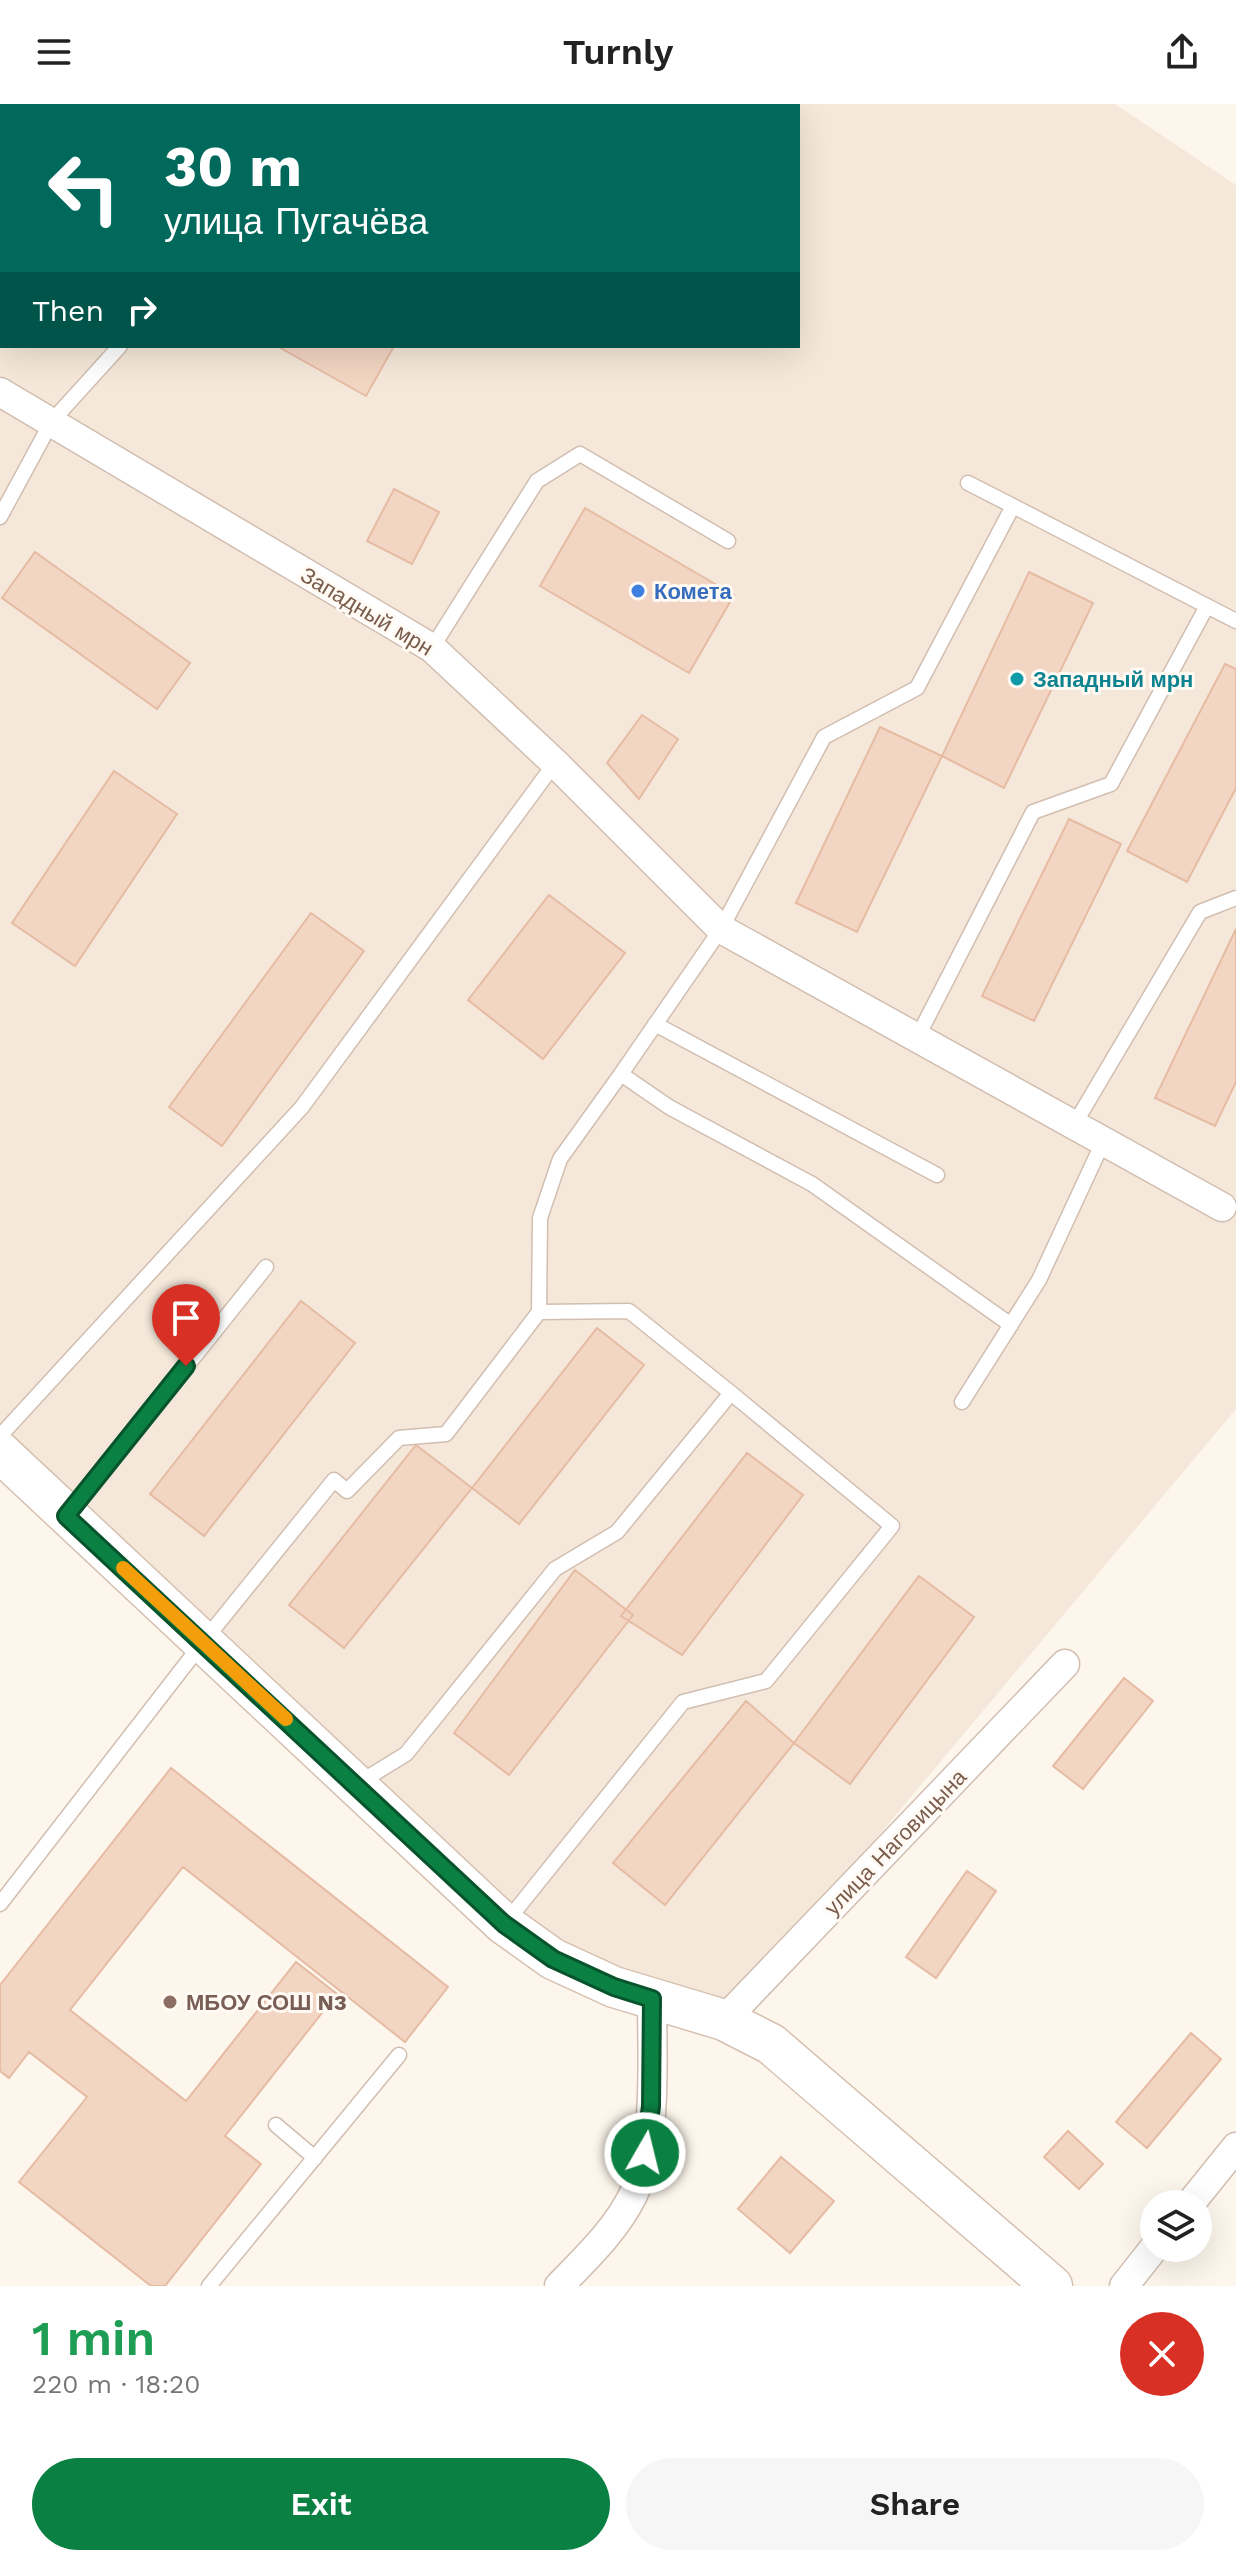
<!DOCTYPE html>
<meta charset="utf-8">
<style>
body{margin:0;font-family:"Work Sans",sans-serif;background:#f6f6f6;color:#222;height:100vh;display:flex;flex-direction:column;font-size:30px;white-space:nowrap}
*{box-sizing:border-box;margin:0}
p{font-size:26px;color:#767676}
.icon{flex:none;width:44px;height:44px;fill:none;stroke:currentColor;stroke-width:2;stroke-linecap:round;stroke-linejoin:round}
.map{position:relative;height:2182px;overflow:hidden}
.sheet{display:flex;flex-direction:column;background:#fff;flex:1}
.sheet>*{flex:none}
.hud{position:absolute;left:0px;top:0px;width:800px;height:244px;box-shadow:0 8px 32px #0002;background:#00695c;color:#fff;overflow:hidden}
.buttons{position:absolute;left:1140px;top:2086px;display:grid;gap:16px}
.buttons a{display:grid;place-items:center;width:72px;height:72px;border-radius:50%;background:#fff;box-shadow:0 8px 32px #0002;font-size:40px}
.pin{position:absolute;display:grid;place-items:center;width:68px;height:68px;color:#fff;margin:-82px -34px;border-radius:50% 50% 50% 0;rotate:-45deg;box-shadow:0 0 8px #0007}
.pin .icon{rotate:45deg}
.me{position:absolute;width:88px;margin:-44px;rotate:8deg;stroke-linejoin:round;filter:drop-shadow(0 0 6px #0008)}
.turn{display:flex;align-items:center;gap:28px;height:168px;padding:0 32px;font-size:36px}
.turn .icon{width:104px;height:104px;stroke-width:2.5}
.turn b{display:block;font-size:56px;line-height:68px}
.then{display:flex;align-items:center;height:76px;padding:0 32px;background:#0003;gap:16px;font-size:30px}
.round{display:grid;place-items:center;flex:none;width:84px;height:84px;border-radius:42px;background:#f6f6f6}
.summary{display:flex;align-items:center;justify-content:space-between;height:136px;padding:0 32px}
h1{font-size:48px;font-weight:600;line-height:60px;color:#1e9e55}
.cta{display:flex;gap:16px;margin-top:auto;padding:16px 32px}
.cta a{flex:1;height:92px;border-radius:48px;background:#0b8043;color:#fff;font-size:32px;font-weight:600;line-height:92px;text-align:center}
.cta a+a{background:#f6f6f6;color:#222}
header{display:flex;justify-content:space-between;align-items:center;height:104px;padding:0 32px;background:#fff;font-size:36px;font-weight:600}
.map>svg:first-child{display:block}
</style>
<header><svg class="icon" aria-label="menu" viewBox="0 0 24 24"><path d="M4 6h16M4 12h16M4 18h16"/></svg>Turnly<svg class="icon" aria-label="share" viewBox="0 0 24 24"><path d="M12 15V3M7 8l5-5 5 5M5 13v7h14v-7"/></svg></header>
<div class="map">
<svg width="1236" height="2182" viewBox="0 0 1236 2182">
<rect width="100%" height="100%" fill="#fdf6ec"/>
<!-- residential -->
<path fill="#f5e8da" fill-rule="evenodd" d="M0 0H1115L1236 81V1305L724 1916 504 1820 0 1343ZM2 2H798V242H2Z"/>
<!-- building -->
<path fill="#f3d5c3" stroke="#e6bba3" stroke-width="2" d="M277 242H389L393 244 366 292Z
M394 385 439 408 412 460 367 437Z
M585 404 734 491 689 569 540 482Z
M35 448 190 559 157 605 2 494Z
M1029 468 1093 499 1004 684 942 652Z
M1225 560 1236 565V684L1187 778 1127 747Z
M642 611 678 635 639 695 607 659Z
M880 623 942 652 857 828 796 799Z
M114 667 177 710 75 862 12 819Z
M1069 715 1121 740 1034 917 982 892Z
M549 791 625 849 543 955 468 896Z
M311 809 364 847 222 1042 169 1003Z
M1236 825V978L1215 1022 1155 994Z
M301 1197 355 1239 204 1432 150 1390Z
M597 1224 644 1261 519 1420 472 1384Z
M416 1341 472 1384 344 1544 289 1501Z
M747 1349 803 1391 682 1551 621 1512Z
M575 1466 633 1511 509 1671 454 1629Z
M919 1472 974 1513 850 1680 794 1639Z
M1124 1574 1153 1597 1083 1685 1053 1662Z
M746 1597 794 1639 665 1801 613 1759Z
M171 1664 448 1883 405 1938 183 1763 70 1906 186 1997 296 1858 337 1890 225 2032 261 2060 165 2182H151L19 2078 87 1993 29 1948 9 1974 0 1967V1881Z
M967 1767 996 1787 936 1874 906 1853Z
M1191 1929 1221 1955 1147 2044 1116 2018Z
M1068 2027 1103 2060 1079 2085 1044 2053Z
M781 2053 834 2097 790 2149 738 2105Z"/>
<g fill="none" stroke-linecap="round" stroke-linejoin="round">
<!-- lane casing -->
<g stroke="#d1beb0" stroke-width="17">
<path id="lane" d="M99 2 100 0
M387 2V0
M0 15 2 16
M968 379 1013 402
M0 413 52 317 120 242
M432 544 537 377 580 350 728 437
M655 920 937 1071
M917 934 1033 708 1111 680 1207 502
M1074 1021 1200 808 1236 794
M1011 1221 812 1080 669 1003 621 970 721 825 824 633 917 584 1013 402 1236 517
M962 1298 1039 1176 1103 1038
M0 1332 302 1003 555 659
M69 1409 266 1163
M357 1680 406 1650 555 1465 617 1428 731 1289 629 1207 539 1208
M0 1800 203 1538 334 1376 347 1387 399 1334 446 1330 539 1208 540 1114 560 1055 621 970
M507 1817 683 1598 766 1577 892 1422 731 1289
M276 2021 315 2054
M209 2182 399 1951"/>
</g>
<!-- street casing -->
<g stroke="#d1beb0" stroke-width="31">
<path id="street" d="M0 288 432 544 555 659 721 825 1222 1103
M724 1916 1065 1560
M1190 2100 1236 2043
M559 2182C586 2154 616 2126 633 2091 658 2038 652 1953 652 1895
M1124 2182 1154 2144"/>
</g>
<!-- secondary casing -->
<g stroke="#d6c0b0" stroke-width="43">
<path id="secondary" d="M0 1348 504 1820 553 1855 614 1883 724 1916 771 1940 1052 2182"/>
</g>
<!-- lane -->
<use href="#lane" stroke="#fff" stroke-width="14"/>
<!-- street -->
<use href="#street" stroke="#fff" stroke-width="28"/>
<!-- secondary -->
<use href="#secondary" stroke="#fff" stroke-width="40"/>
</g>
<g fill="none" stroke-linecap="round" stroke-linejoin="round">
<!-- route casing -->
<g stroke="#07532c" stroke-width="20">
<path id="route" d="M186 1262 66 1412 504 1820 553 1855 614 1883 652 1895 651 2002 645 2049"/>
</g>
<!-- route -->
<use href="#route" stroke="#0b8043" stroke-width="14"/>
<!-- slow -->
<path stroke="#f59e0b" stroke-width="14" d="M123 1464 286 1615"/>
</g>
<!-- markers -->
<circle fill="#3f7fe0" stroke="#fffaf3" stroke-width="3" cx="638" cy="487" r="8"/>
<circle fill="#0f9aa8" stroke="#fffaf3" stroke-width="3" cx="1017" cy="575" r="8"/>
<circle fill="#8d6e63" stroke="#fffaf3" stroke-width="3" cx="170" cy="1898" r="8"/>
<g text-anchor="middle" stroke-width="6" stroke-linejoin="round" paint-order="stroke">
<!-- shop labels -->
<g font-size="22" font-weight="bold" fill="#366cbe" stroke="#fffaf3" text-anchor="start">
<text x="654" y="495">Комета</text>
</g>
<!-- street labels -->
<g font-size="22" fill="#7a5c4d" stroke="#fffaf3">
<text transform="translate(367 507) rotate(31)" y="8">Западный мрн</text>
<text transform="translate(895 1738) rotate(-46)" y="8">улица Наговицына</text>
</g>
<!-- culture labels -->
<g font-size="22" font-weight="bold" fill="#0d838f" stroke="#fffaf3" text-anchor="start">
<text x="1033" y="583">Западный мрн</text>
</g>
<!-- education labels -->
<g font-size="22" font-weight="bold" fill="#785e54" stroke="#fffaf3" text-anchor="start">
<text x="186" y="1906">МБОУ СОШ N3</text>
</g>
</g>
</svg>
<div class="buttons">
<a><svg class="icon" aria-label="layers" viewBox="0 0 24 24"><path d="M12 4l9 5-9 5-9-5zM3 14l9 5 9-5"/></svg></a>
</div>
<div class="pin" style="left:186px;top:1262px;background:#d93025"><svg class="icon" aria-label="arrive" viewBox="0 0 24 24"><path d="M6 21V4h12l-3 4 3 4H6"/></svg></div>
<svg class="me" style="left:645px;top:2049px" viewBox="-20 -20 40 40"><circle r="17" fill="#0b8043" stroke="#fff" stroke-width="3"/><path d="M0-11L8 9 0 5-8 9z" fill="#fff"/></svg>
<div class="hud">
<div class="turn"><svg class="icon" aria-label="left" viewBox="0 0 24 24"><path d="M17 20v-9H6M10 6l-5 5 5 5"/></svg><div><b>30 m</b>улица Пугачёва</div></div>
<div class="then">Then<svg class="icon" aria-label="right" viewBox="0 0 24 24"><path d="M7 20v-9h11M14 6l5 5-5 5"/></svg></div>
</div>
</div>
<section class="sheet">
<div class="summary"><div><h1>1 min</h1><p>220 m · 18:20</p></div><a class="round" style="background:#d93025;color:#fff"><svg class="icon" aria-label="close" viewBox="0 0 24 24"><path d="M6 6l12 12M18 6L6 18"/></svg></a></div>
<div class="cta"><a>Exit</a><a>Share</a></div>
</section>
